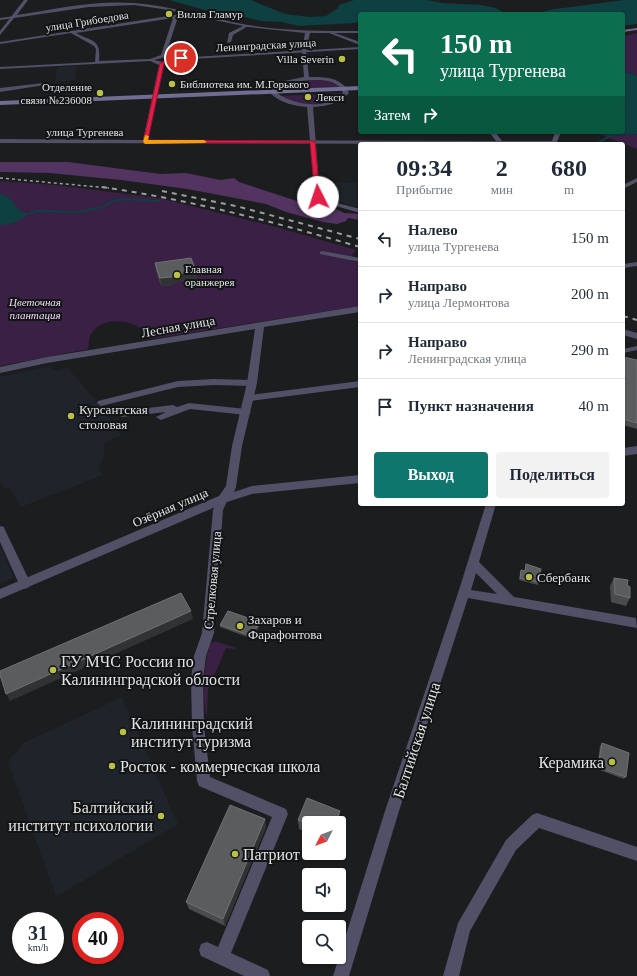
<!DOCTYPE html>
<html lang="ru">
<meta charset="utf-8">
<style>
body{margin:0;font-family:Georgia,serif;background:#f2f2f3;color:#1f2937;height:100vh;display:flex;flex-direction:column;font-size:15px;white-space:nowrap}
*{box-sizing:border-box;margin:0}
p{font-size:13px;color:#747a83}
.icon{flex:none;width:22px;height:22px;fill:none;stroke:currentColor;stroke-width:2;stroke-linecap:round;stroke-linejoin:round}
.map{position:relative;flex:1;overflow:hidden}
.panel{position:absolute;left:358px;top:142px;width:267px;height:364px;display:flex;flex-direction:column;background:#fff;border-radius:4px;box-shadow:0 1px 3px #0004}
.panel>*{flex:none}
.banner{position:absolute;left:358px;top:12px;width:267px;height:122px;border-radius:4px;box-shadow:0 1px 3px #0004;background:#0b6e4f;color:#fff;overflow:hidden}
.needle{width:26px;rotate:228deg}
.tools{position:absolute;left:302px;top:816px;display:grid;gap:8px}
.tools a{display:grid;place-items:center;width:44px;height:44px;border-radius:4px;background:#fff;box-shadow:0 1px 3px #0004;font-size:20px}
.speed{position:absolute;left:12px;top:912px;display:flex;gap:8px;font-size:20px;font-weight:700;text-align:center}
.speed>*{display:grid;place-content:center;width:52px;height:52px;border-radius:50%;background:#fff;box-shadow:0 1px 3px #0004;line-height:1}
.speed small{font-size:10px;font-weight:400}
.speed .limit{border:6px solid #d22;background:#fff;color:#111}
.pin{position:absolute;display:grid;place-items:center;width:34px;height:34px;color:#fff;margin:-17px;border:2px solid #fff;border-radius:50%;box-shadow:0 1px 4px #0007}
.me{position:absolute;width:44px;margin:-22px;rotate:356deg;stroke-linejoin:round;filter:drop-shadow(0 0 3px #0008)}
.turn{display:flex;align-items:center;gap:14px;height:84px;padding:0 16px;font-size:18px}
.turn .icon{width:52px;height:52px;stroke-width:2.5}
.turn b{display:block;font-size:28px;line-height:34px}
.then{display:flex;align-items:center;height:38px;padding:0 16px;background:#0003;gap:8px;font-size:15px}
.eta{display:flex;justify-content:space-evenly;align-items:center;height:68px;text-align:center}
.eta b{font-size:24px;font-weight:800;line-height:28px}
.action{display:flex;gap:8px;margin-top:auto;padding:8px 16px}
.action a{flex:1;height:46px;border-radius:4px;background:#0f766e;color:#fff;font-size:16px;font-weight:800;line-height:46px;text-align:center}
.action a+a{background:#f2f2f3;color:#1f2937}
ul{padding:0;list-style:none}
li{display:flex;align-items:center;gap:12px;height:56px;padding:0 16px;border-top:1px solid #e0e1e3}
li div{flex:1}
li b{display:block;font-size:15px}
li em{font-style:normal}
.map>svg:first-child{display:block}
</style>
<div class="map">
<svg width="637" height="976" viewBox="0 0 637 976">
<rect width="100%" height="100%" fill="#1b1d1e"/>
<!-- built -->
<path fill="#1f242a" d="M77 66 75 80 55 82 57 67Z
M326 182 360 183V208L334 200Z
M50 366 56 371 67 367 97 402 122 435 105 442 103 461 98 467 103 475 21 507 9 487 5 489 0 481V377Z
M0 545 14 578 0 584Z
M122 697 178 824 56 897 8 762 23 743Z"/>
<!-- green -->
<path fill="#3a2044" d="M637 33V76L634 74 623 72V36Z
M312 80C322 80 333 81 340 87L277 90 287 84Z
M342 93 341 96C318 109 301 105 278 96Z
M594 132 612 136 637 134V149Z
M0 181 56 185 159 198 276 227 356 250 349 260 360 263V306L151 339C141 320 104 313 91 334 88 339 89 344 88 349L0 366Z
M215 641 236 648 234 649 226 648 208 690 207 714H206C202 690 203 668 210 644Z"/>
<!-- forest -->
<path fill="#533360" d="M0 162H68L161 174 186 173 220 180 234 178 239 182 297 201 327 205 344 213 360 214V220L348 218 346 221 337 224 323 222 286 212 266 204 187 189 121 180 49 173 0 172Z"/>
<!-- water -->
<path fill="#0e3f41" d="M169 0H251L285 14 310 17 326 16 338 8 339 5 354 0H427L443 3 482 5 496 8 506 14H360V21L355 23 299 26 282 22 261 21 241 16 222 15Z
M624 0H637V24L623 26V14H532L555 9Z
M623 72 634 74 637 76V134L612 136 597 132H623V107L626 104 623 102Z
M0 194C14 195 14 213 30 214 19 220 13 225 0 225Z"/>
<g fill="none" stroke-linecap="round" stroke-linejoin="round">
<!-- stream-far1 -->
<path stroke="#0e3f41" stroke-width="1.5" d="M596 144 610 136"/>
<!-- stream -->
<path stroke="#0e3f41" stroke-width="2" d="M326 199 329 196
M30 214 36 211 80 212 103 207 113 201 126 199 159 201"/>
<!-- minor -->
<path fill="#515067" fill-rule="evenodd" d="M184 12 185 14 178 17 166 54 175 58 360 47V49L175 60 164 64 148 140 496 141 489 132H495L502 141H552L555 132H561L556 144 0 143V139L143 140 159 65 150 61 0 69V67L95 62 96 49 94 46 71 33 0 44V42L175 15ZM173 18 161 55 150 59 99 61C101 39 93 42 76 33ZM166 57 171 59 163 62 154 60Z
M14 16V18L0 20V18Z
M245 25 248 26 233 35 231 42 227 43 229 33Z
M329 31 360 42V45L329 33Z
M43 83 45 85 0 92V88Z
M637 178V182L623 189V185Z
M322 251 360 258V262L320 254V252Z
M637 346V350L623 353V349Z
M214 379 252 380 256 383 252 386 214 385 178 387 101 406 97 403 98 401 178 381Z
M360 381V387L250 401 246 398 250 395Z
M189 403 246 409 251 412 246 415 190 409 161 420 156 417 166 412 122 417 117 414 122 411 173 405 177 407Z
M223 495 227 496 228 499 223 510 214 633 206 656 203 679 204 726 210 777 286 809 288 814 231 953 268 970 270 976H244L201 956 199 950 201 944 207 942 218 947 272 817 199 786 197 781 192 726 191 679 194 656 202 633 213 510 219 496Z
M486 504H496L479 562 514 597 636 618 637 628 468 598 399 811 349 976H333L385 811 458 593ZM476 573 497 594 471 590Z
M0 526 4 527 5 530 31 584 29 587 25 589 21 587 19 584 0 542Z
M537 813 637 847V861L539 828 516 850 470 931 459 976H443L458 923 506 840 532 815Z"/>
<!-- tertiary -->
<path fill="#515067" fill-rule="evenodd" d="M24 0H28L17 15C56 9 95 0 134 3 173 6 210 18 248 25 285 31 323 31 360 31V33H310L306 51 309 77C325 77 342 77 349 93 339 104 327 106 313 107L320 196 326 200 360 209V213L322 202 315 198 307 107C294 106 281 103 271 94L272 87 284 81 304 77 302 51 305 33 248 27 162 9 134 5 89 7 14 18 0 35V31ZM312 80C324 80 338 80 343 93 327 110 295 106 277 93V89L291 82Z
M637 262V266L623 268V264Z
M360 306V312L264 327 257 383 242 446 236 487 234 492 252 486 360 475V483L252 494 227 502 0 599V589L219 496 226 486 232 446 247 383 255 329 47 363 0 373V367L47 357Z
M623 329 637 333V339L623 335Z
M637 446V454L623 456V448Z"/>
<!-- secondary -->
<path fill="#6f6d92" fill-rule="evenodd" d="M637 28V30L623 32V30Z
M360 86V90L0 105V101Z"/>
<!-- rail-far1 -->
<path stroke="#9c9d9e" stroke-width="1.5" stroke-dasharray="3 3" stroke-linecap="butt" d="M0 178 109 188"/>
<!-- rail -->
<path stroke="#9c9d9e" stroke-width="2" stroke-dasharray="5 5" stroke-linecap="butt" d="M102 187C191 200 274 222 360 247
M162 191 236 206 360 239
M623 316 637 320"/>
</g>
<!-- wall -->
<path fill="#494b4d" d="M155 263 196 271 197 279 173 283V285L161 286 156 271Z
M623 357 637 360V429L623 425Z
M526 564 538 582V585L519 580 521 570 525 571Z
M614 578 627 585 630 598 626 606 611 602 610 586Z
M260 622V625L253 639 220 627V625Z
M602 743 626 777 624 779 597 769 600 746Z
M340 811 339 820 309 823V833L299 829 298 820Z
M265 819 266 827 225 926 189 909 186 902Z"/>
<!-- shaded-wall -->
<path fill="#303234" d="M196 271 197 279 173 283V285L161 286 160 278 171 275Z
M191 611 193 619 10 701 6 694Z
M260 622V625L253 639 252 636Z
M340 811 339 820 338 823H335Z
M265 819 266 827 225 926 223 919Z"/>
<!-- building -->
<path fill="#5a5c5e" stroke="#6f7173" d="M191 258 196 271 171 275 172 277 160 278 155 263Z
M623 357 637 360V423L623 419Z
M526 564 541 569 538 582 520 578 521 570 525 571Z
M614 578 628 580 627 585 630 587V598L615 594Z
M181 593 191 611 6 694 0 675V671Z
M228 611 260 622 252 636 220 625Z
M602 743 629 753 626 777 598 767Z
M307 798 340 811 335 823H309V825L298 820Z
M230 805 265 819 223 919 186 902Z"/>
<!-- route -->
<path fill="#e11d48" stroke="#92132f" d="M181 57 183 59C176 60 171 63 164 64L148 140 315 141 320 198 315 197 310 143H143L160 63 172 58Z"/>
<!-- slow -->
<path fill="#f59e0b" d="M145 135 149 136 148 140H204L207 142 204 143 145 144 143 142Z"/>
<!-- markers -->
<g fill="#bac045" stroke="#121415" stroke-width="1.5">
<circle cx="169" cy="14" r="4"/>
<circle cx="342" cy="59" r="4"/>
<circle cx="172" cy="84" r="4"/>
<circle cx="100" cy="93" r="4"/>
<circle cx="308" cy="97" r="4"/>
<circle cx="177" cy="275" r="4"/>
<circle cx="71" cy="416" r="4"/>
<circle cx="529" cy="577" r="4"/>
<circle cx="240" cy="626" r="4"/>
<circle cx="53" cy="670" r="4"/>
<circle cx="123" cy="732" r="4"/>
<circle cx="612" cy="762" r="4"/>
<circle cx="112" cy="766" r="4"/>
<circle cx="161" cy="816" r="4"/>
<circle cx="235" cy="854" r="4"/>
</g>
<g text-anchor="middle" stroke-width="4" stroke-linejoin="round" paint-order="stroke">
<!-- far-poi labels -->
<g font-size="11" fill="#e2e3e4" stroke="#121415" text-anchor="start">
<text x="177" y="18">Вилла Гламур</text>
<text x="334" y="63" text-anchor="end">Villa Severin</text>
<text x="180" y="88">Библиотека им. М.Горького</text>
<text x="92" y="91" text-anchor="end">Отделение<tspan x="92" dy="13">связи №236008</tspan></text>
<text x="316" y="101">Лекси</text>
<text x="185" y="273">Главная<tspan x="185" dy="13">оранжерея</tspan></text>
</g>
<!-- far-street labels -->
<g font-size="11" fill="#e2e3e4" stroke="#121415">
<text transform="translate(87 21) rotate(-9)" y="4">улица Грибоедова</text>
<text transform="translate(266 45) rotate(-3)" y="4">Ленинградская улица</text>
<text x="85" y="136">улица Тургенева</text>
</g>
<!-- far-park labels -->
<g font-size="11" font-style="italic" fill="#efdaf7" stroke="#121415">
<text x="35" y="306">Цветочная<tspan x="35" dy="13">плантация</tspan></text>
</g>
<!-- street labels -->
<g font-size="13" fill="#e2e3e4" stroke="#121415">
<text transform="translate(178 326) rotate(-10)" y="5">Лесная улица</text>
<text transform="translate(170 507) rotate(-23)" y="5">Озёрная улица</text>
<text transform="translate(212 580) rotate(-85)" y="5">Стрелковая улица</text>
</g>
<!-- poi labels -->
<g font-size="13" fill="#e2e3e4" stroke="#121415" text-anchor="start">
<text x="79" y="414">Курсантская<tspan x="79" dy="15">столовая</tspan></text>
<text x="537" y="582">Сбербанк</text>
<text x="248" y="624">Захаров и<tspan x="248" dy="15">Фарафонтова</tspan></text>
</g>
<!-- near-poi labels -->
<g font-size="16" fill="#e2e3e4" stroke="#121415" text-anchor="start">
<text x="61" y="667">ГУ МЧС России по<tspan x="61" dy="18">Калининградской облости</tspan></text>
<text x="131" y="729">Калининградский<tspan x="131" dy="18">институт туризма</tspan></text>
<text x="604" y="768" text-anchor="end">Керамика</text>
<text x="120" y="772">Росток - коммерческая школа</text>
<text x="153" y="813" text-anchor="end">Балтийский<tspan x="153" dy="18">институт психологии</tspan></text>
<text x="243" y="860">Патриот</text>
</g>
<!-- near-street labels -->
<g font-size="16" fill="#e2e3e4" stroke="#121415">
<text transform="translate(416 740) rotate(-72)" y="6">Балтийская улица</text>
</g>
</g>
</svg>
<div class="tools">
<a><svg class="needle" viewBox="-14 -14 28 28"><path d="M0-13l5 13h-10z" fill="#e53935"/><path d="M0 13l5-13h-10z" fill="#747a83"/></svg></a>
<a><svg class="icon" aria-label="sound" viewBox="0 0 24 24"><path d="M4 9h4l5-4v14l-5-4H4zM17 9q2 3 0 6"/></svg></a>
<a><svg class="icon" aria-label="search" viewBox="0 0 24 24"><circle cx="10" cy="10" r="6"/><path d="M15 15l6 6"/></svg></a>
</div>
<div class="speed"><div>31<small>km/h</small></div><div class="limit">40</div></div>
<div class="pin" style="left:181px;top:58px;background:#d93025"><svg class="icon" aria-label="arrive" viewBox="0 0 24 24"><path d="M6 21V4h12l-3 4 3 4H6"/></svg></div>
<svg class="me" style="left:318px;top:197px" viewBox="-20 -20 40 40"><circle r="19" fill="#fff"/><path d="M0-13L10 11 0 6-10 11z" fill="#e11d48"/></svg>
<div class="banner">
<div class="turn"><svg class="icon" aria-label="left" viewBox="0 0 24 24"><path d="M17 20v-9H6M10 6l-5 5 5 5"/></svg><div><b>150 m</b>улица Тургенева</div></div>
<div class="then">Затем<svg class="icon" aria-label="right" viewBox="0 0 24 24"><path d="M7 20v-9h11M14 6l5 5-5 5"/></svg></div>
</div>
<section class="panel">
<div class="eta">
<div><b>09:34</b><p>Прибытие</p></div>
<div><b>2</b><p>мин</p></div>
<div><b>680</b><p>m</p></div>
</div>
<ul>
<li><svg class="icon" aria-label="left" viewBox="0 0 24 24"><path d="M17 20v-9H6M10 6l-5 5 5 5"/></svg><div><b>Налево</b><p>улица Тургенева</p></div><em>150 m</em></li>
<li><svg class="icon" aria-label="right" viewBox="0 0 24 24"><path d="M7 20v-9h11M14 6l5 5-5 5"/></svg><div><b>Направо</b><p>улица Лермонтова</p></div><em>200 m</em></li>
<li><svg class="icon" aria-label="right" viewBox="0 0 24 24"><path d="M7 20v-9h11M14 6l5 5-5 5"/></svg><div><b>Направо</b><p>Ленинградская улица</p></div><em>290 m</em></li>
<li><svg class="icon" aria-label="arrive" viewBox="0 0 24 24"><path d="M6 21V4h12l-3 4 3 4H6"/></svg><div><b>Пункт назначения</b></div><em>40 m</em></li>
</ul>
<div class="action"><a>Выход</a><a>Поделиться</a></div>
</section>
</div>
